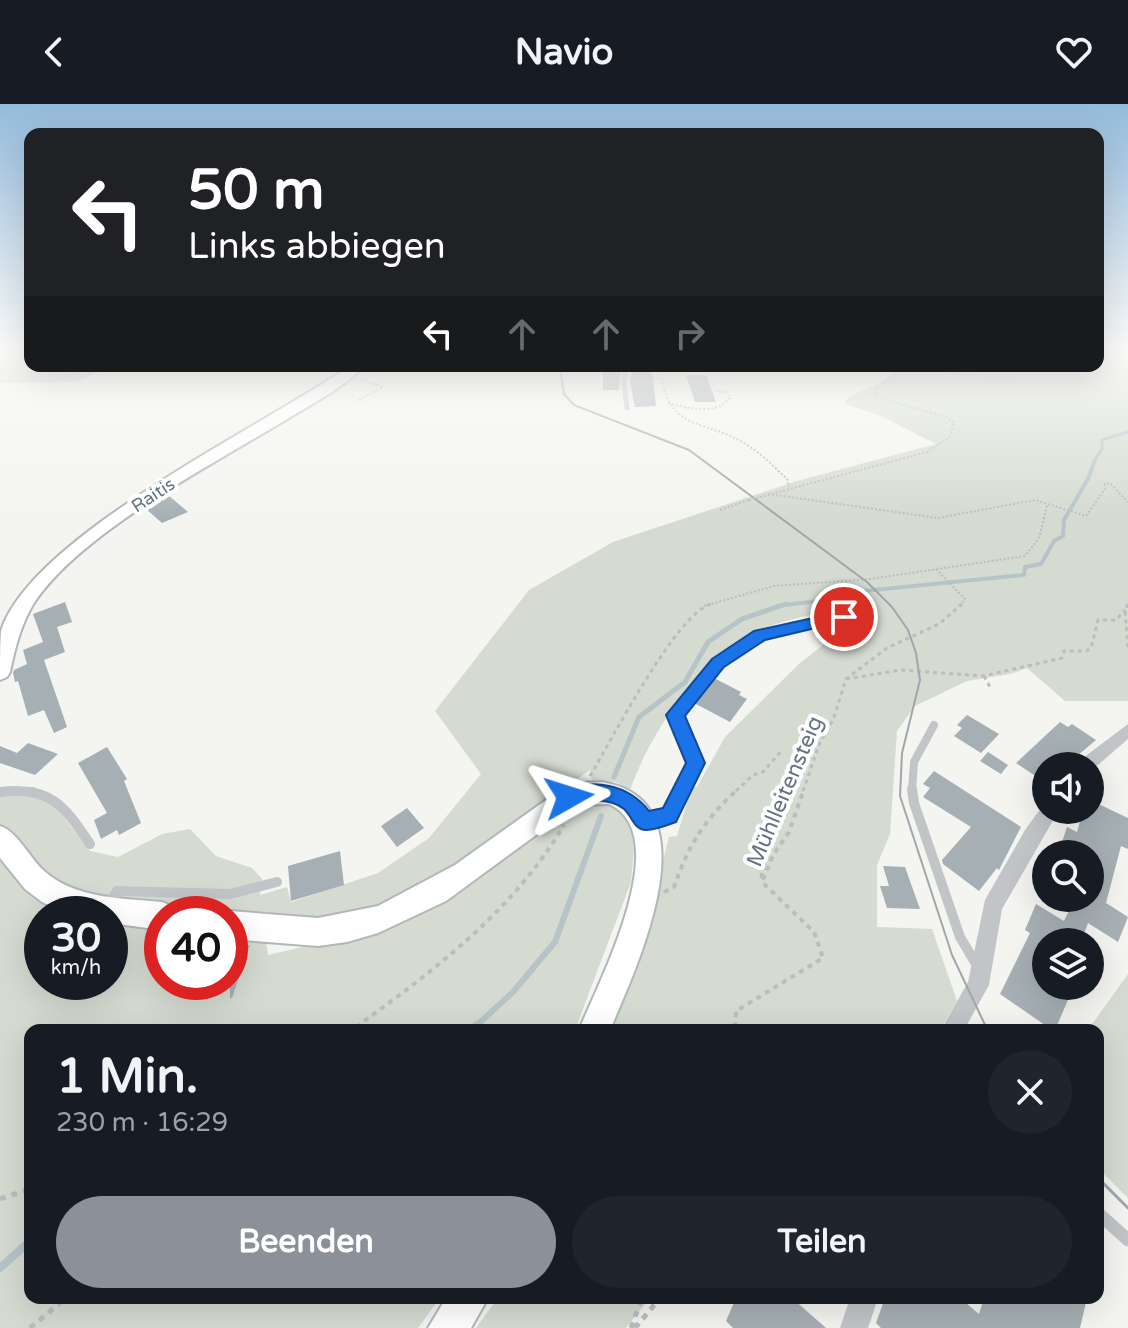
<!DOCTYPE html>
<html lang="de">
<meta charset="utf-8">
<style>
body{margin:0;font-family:"Varela Round",sans-serif;background:#20242c;color:#f1f3f6;height:100vh;display:flex;flex-direction:column;font-size:30px;white-space:nowrap}
*{box-sizing:border-box;margin:0}
p{font-size:26px;color:#9ea1a6}
.icon{flex:none;width:44px;height:44px;fill:none;stroke:currentColor;stroke-width:2;stroke-linecap:round;stroke-linejoin:round}
.map{position:relative;flex:1;overflow:hidden}
.drawer{position:absolute;left:24px;top:920px;width:1080px;height:280px;display:flex;flex-direction:column;background:#171b24;border-radius:16px;box-shadow:0 8px 32px #0002}
.drawer>*{flex:none}
.banner{position:absolute;left:24px;top:24px;width:1080px;height:244px;border-radius:16px;box-shadow:0 8px 32px #0002;background:#202124;color:#fff;overflow:hidden}
.controls{position:absolute;left:1032px;top:648px;display:grid;gap:16px}
.controls a{display:grid;place-items:center;width:72px;height:72px;border-radius:50%;background:#171b24;box-shadow:0 8px 32px #0002;font-size:40px}
.speed{position:absolute;left:24px;top:792px;display:flex;gap:16px;font-size:40px;font-weight:700;text-align:center}
.speed>*{display:grid;place-content:center;width:104px;height:104px;border-radius:50%;background:#171b24;box-shadow:0 8px 32px #0002;line-height:1}
.speed small{font-size:20px;font-weight:400}
.speed .limit{border:12px solid #d22;background:#fff;color:#111}
.pin{position:absolute;display:grid;place-items:center;width:68px;height:68px;color:#fff;margin:-34px;border:4px solid #fff;border-radius:50%;box-shadow:0 2px 8px #0007}
.me{position:absolute;width:88px;margin:-44px;rotate:84deg;stroke-linejoin:round;filter:drop-shadow(0 0 6px #0008)}
.turn{display:flex;align-items:center;gap:28px;height:168px;padding:0 32px;font-size:36px}
.turn .icon{width:104px;height:104px;stroke-width:2.5}
.turn b{display:block;font-size:56px;line-height:68px}
.lanes{display:flex;align-items:center;height:76px;padding:0 32px;background:#0003;justify-content:center;gap:40px;direction:ltr}
.lanes .off{opacity:.35}
.round{display:grid;place-items:center;flex:none;width:84px;height:84px;border-radius:42px;background:#20242c}
.headline{display:flex;align-items:center;justify-content:space-between;height:136px;padding:0 32px}
h1{font-size:48px;font-weight:700;line-height:60px}
.action{display:flex;gap:16px;margin-top:auto;padding:16px 32px}
.action a{flex:1;height:92px;border-radius:48px;background:#8c9099;color:#fff;font-size:32px;font-weight:700;line-height:92px;text-align:center}
.action a+a{background:#20242c;color:#f1f3f6}
header{display:flex;justify-content:space-between;align-items:center;height:104px;padding:0 32px;background:#171b24;font-size:36px;font-weight:700}
.map>svg:first-child{display:block}
</style>
<header><svg class="icon" aria-label="back" viewBox="0 0 24 24"><path d="M15 5l-7 7 7 7"/></svg>Navio<svg class="icon" aria-label="heart" viewBox="0 0 24 24"><path d="M12 20l-8-8c-3-5 5-10 8-4 3-6 11-1 8 4z"/></svg></header>
<div class="map">
<svg width="1128" height="1224" viewBox="0 0 1128 1224">
<rect width="100%" height="100%" fill="#f4f4f0"/>
<!-- green -->
<path fill="#d5dbd1" fill-rule="evenodd" d="M0 244H30V262H124L105 265 76 278 0 279Z
M1098 244H1128V597H1065L1027 564 1010 570 967 577 915 602 897 627 890 730 877 761V823L932 825 957 897 940 926H612L657 802 661 764 669 733 677 732 692 682 697 683 725 633 800 559 856 515 857 501C829 506 780 517 754 528 702 549 648 634 630 686L616 678 592 676 590 666 419 785 352 813 296 815 263 812 268 851 394 822 465 780 554 717 587 701H614L629 712 635 733 631 778 575 926H30V1194H440L418 1224H0V692L28 688 53 699 90 747 118 753 162 730 190 725 216 752 252 764 262 775 260 791 287 783 291 798 378 769 429 734 481 670 435 607 529 486 613 438 797 377 936 340 879 311 845 300 848 293 882 278 894 268 882 262H1098ZM42 810H110V878H42ZM162 810H230V878H162Z
M1128 870V1094L1098 1064V926H1088Z
M498 1194H650L626 1224H476Z"/>
<g fill="none" stroke-linecap="round" stroke-linejoin="round">
<!-- stream-far4 -->
<path stroke="#b6c4c7" stroke-width="3" d="M1093 358 1102 345V336L1128 328"/>
<!-- stream-far3 -->
<path stroke="#b6c4c7" stroke-width="4" d="M777 502 834 495 854 488 1024 471 1025 463 1041 460 1054 437 1063 432 1064 416 1088 375 1095 356"/>
<!-- stream-far2 -->
<path stroke="#b6c4c7" stroke-width="5" d="M614 673 639 613 685 578 708 538 742 515 786 500"/>
<!-- stream-far1 -->
<path stroke="#b6c4c7" stroke-width="6" d="M475 923 513 888 555 838 601 712"/>
<!-- stream -->
<path stroke="#b6c4c7" stroke-width="8" d="M472 926 477 921
M0 1164 30 1137"/>
</g>
<!-- building -->
<path fill="#a6afb4" d="M614 266H621L619 286H603V267Z
M632 266 652 267 656 302 635 303 630 278Z
M686 271H706L716 298H695Z
M168 391 188 408 162 419 145 404Z
M65 498 72 518 57 523 65 548 44 556 67 623 54 629 44 606 28 612 18 577 15 578 13 569 14 566 27 560 23 546 43 538 33 510Z
M714 574 741 588 739 591 747 595 730 618 694 599Z
M967 611 999 630 981 649 954 632 962 624 957 621Z
M1060 618 1068 623 1072 620 1096 636 1065 662H1046V679L1016 659Z
M28 639 58 650 35 671 0 659V642L17 649Z
M107 643 127 675 124 677 141 719 119 731 117 726 101 735 94 716 107 709 78 659Z
M988 648 1008 661 1001 670 980 657Z
M934 667 1021 723 999 766 997 764 979 787 943 760 942 756 971 723 923 693 930 684 923 680Z
M1090 696 1128 714V745L1121 742 1106 799 1128 813 1118 838 1088 819 1081 838H1046V882H1074L1055 926H1052L1000 890 1030 829 1025 826 1036 800 1064 817 1075 794H1090V750H1058L1067 723 1077 728 1083 706H1090Z
M407 704 424 724 397 743 381 722Z
M340 747 344 781 291 797 288 762Z
M883 762 905 763 920 805 887 804 880 782H889Z
M230 841H250L232 894H230Z
M736 1194H792L826 1224H733L726 1217Z
M885 1194H960L979 1210 984 1194H1087L1080 1224H881L876 1219Z"/>
<g fill="none" stroke-linecap="round" stroke-linejoin="round">
<!-- secondary casing -->
<g stroke="#b1b7bb" stroke-width="4">
<path id="secondary" d="M350 262H364C344 283 314 299 289 314 215 359 81 428 34 499 21 520 15 544 10 568L7 573 0 576C0 561 0 541 1 527 31 432 265 321 350 262Z
M602 678C716 697 636 864 610 926H579C598 879 677 731 609 700L577 701 446 797 378 829 347 838 318 842 230 835V810H223L230 807 318 814 378 802 455 761 560 686 582 679Z
M0 722C18 728 29 753 43 766 74 795 122 794 162 798L172 802 175 810H162V826L110 819V810H68L42 798 25 785 0 754Z
M446 1194H488L471 1224H428Z"/>
</g>
<!-- path-far3 -->
<path stroke="#bbbdbf" stroke-width="2" stroke-dasharray="2 2" stroke-linecap="butt" d="M660 262C667 331 702 312 749 342 763 351 775 364 787 375L789 383
M903 264 1012 276 1014 262
M0 277 52 276 101 262
M359 296 383 283 360 275
M668 299C689 304 716 313 731 292L727 288 715 287
M768 390 938 414 1035 396 1086 412 1105 385V380L1110 379 1128 398
M760 393 927 348 950 333 954 318 946 313 876 293V285L900 269V262
M720 406 749 396
M936 465 965 495 960 502
M704 502 774 482 870 475 1025 452 1039 434 1047 402
M1127 502 1128 499"/>
<!-- path-far2 -->
<path stroke="#bbbdbf" stroke-width="3" stroke-dasharray="4 4" stroke-linecap="butt" d="M1128 500 1125 506 1128 544
M984 572 990 583
M846 575 901 566 983 572 1062 554 1064 547H1086L1091 544 1098 516H1116L1125 506
M590 672C611 637 676 510 711 500
M736 687 753 671 763 668 783 645
M803 687 820 638 833 616 846 575 887 544 939 520 962 500"/>
<!-- path-far1 -->
<path stroke="#bbbdbf" stroke-width="4" stroke-dasharray="5 5" stroke-linecap="butt" d="M762 774 759 733 763 713
M664 788 674 783C689 740 705 715 738 685
M356 923C436 865 513 807 564 721
M735 923 736 907 823 854 814 828 762 778 773 751 789 728 804 685"/>
<!-- path -->
<path stroke="#bbbdbf" stroke-width="5" stroke-dasharray="6 6" stroke-linecap="butt" d="M352 926 359 921
M735 926V921
M0 1095 30 1085
M30 1224 66 1194
M631 1224 642 1194
M635 1224 660 1194"/>
<!-- lane-far3 -->
<path stroke="#c1c5c8" stroke-width="5" d="M627 262 624 278 627 304"/>
<!-- lane-far2 -->
<path stroke="#c1c5c8" stroke-width="8" d="M11 687H33
M682 687 696 659 675 611 718 559 760 531 844 513
M912 687 914 658 934 621"/>
<!-- lane-far1 -->
<path stroke="#c1c5c8" stroke-width="10" d="M912 685 914 699 960 833 979 865
M0 688C50 682 64 701 90 740
M646 717 669 712 683 685
M108 801 117 787 230 790 277 778"/>
<!-- lane -->
<path stroke="#c1c5c8" stroke-width="13" d="M1098 1109 1128 1136"/>
<!-- street -->
<path fill="#c1c5c8" fill-rule="evenodd" d="M1128 620V635L1091 667 1090 662H1076L1079 657Z
M1044 700H1046V706H1059L1002 805 989 881 964 926H941L968 878 985 796 1025 726Z
M850 1194H878L868 1224H840Z"/>
<!-- secondary -->
<use href="#secondary" fill="#fff" fill-rule="evenodd"/>
<!-- tram-far1 -->
<path stroke="#a0a6ac" stroke-width="2" d="M560 262 564 290 574 301 689 346 867 478 892 503 908 526 916 549 920 576 902 649 900 692 952 851 986 923"/>
<!-- tram -->
<path stroke="#a0a6ac" stroke-width="3" d="M985 921 987 926
M1098 1074 1128 1104"/>
<!-- path-bridge -->
<path stroke="#bbbdbf" stroke-width="2" stroke-dasharray="2 2" stroke-linecap="butt" d="M749 396 760 393"/>
</g>
<!-- sky -->
<linearGradient id="sky" x2="0" y2="1"><stop stop-color="#94badb"/><stop offset="0.59" stop-color="#fafaf8"/><stop offset="1" stop-color="#fafaf8" stop-opacity="0"/></linearGradient>
<rect width="1128" height="415" fill="url(#sky)"/>
<!-- route -->
<path fill="#1a73e8" stroke="#114b97" stroke-width="2" d="M844 507 852 513 849 516 765 536 724 563 685 612 705 659 676 718C668 721 655 726 646 726 634 726 632 712 624 705 609 693 585 696 569 702L562 700 559 693 562 687C593 674 628 680 649 707L663 704 686 659 666 611 712 555 754 527Z"/>
<g text-anchor="middle" stroke-width="8" stroke-linejoin="round" paint-order="stroke">
<!-- far-street labels -->
<g font-size="18" fill="#637482" stroke="#fff">
<text transform="translate(153 391) rotate(-33)" y="6">Raitis</text>
</g>
<!-- street labels -->
<g font-size="22" fill="#637482" stroke="#fff">
<text transform="translate(784 687) rotate(-67)" y="8">Mühlleitensteig</text>
</g>
</g>
</svg>
<div class="controls">
<a><svg class="icon" aria-label="sound" viewBox="0 0 24 24"><path d="M4 9h4l5-4v14l-5-4H4zM17 9q2 3 0 6"/></svg></a>
<a><svg class="icon" aria-label="search" viewBox="0 0 24 24"><circle cx="10" cy="10" r="6"/><path d="M15 15l6 6"/></svg></a>
<a><svg class="icon" aria-label="layers" viewBox="0 0 24 24"><path d="M12 4l9 5-9 5-9-5zM3 14l9 5 9-5"/></svg></a>
</div>
<div class="speed"><div>30<small>km/h</small></div><div class="limit">40</div></div>
<div class="pin" style="left:844px;top:513px;background:#d93025"><svg class="icon" aria-label="arrive" viewBox="0 0 24 24"><path d="M6 21V4h12l-3 4 3 4H6"/></svg></div>
<svg class="me" style="left:569px;top:693px" viewBox="-20 -20 40 40"><path d="M0-17L14 15 0 8-14 15z" fill="#1a73e8" stroke="#fff" stroke-width="4"/></svg>
<div class="banner">
<div class="turn"><svg class="icon" aria-label="left" viewBox="0 0 24 24"><path d="M17 20v-9H6M10 6l-5 5 5 5"/></svg><div><b>50 m</b>Links abbiegen</div></div>
<div class="lanes"><svg class="icon" aria-label="left" viewBox="0 0 24 24"><path d="M17 20v-9H6M10 6l-5 5 5 5"/></svg><svg class="icon off" aria-label="ahead" viewBox="0 0 24 24"><path d="M12 20V5M6 11l6-6 6 6"/></svg><svg class="icon off" aria-label="ahead" viewBox="0 0 24 24"><path d="M12 20V5M6 11l6-6 6 6"/></svg><svg class="icon off" aria-label="right" viewBox="0 0 24 24"><path d="M7 20v-9h11M14 6l5 5-5 5"/></svg></div>
</div>
<section class="drawer">
<div class="headline"><div><h1>1 Min.</h1><p>230 m · 16:29</p></div><a class="round"><svg class="icon" aria-label="close" viewBox="0 0 24 24"><path d="M6 6l12 12M18 6L6 18"/></svg></a></div>
<div class="action"><a>Beenden</a><a>Teilen</a></div>
</section>
</div>
